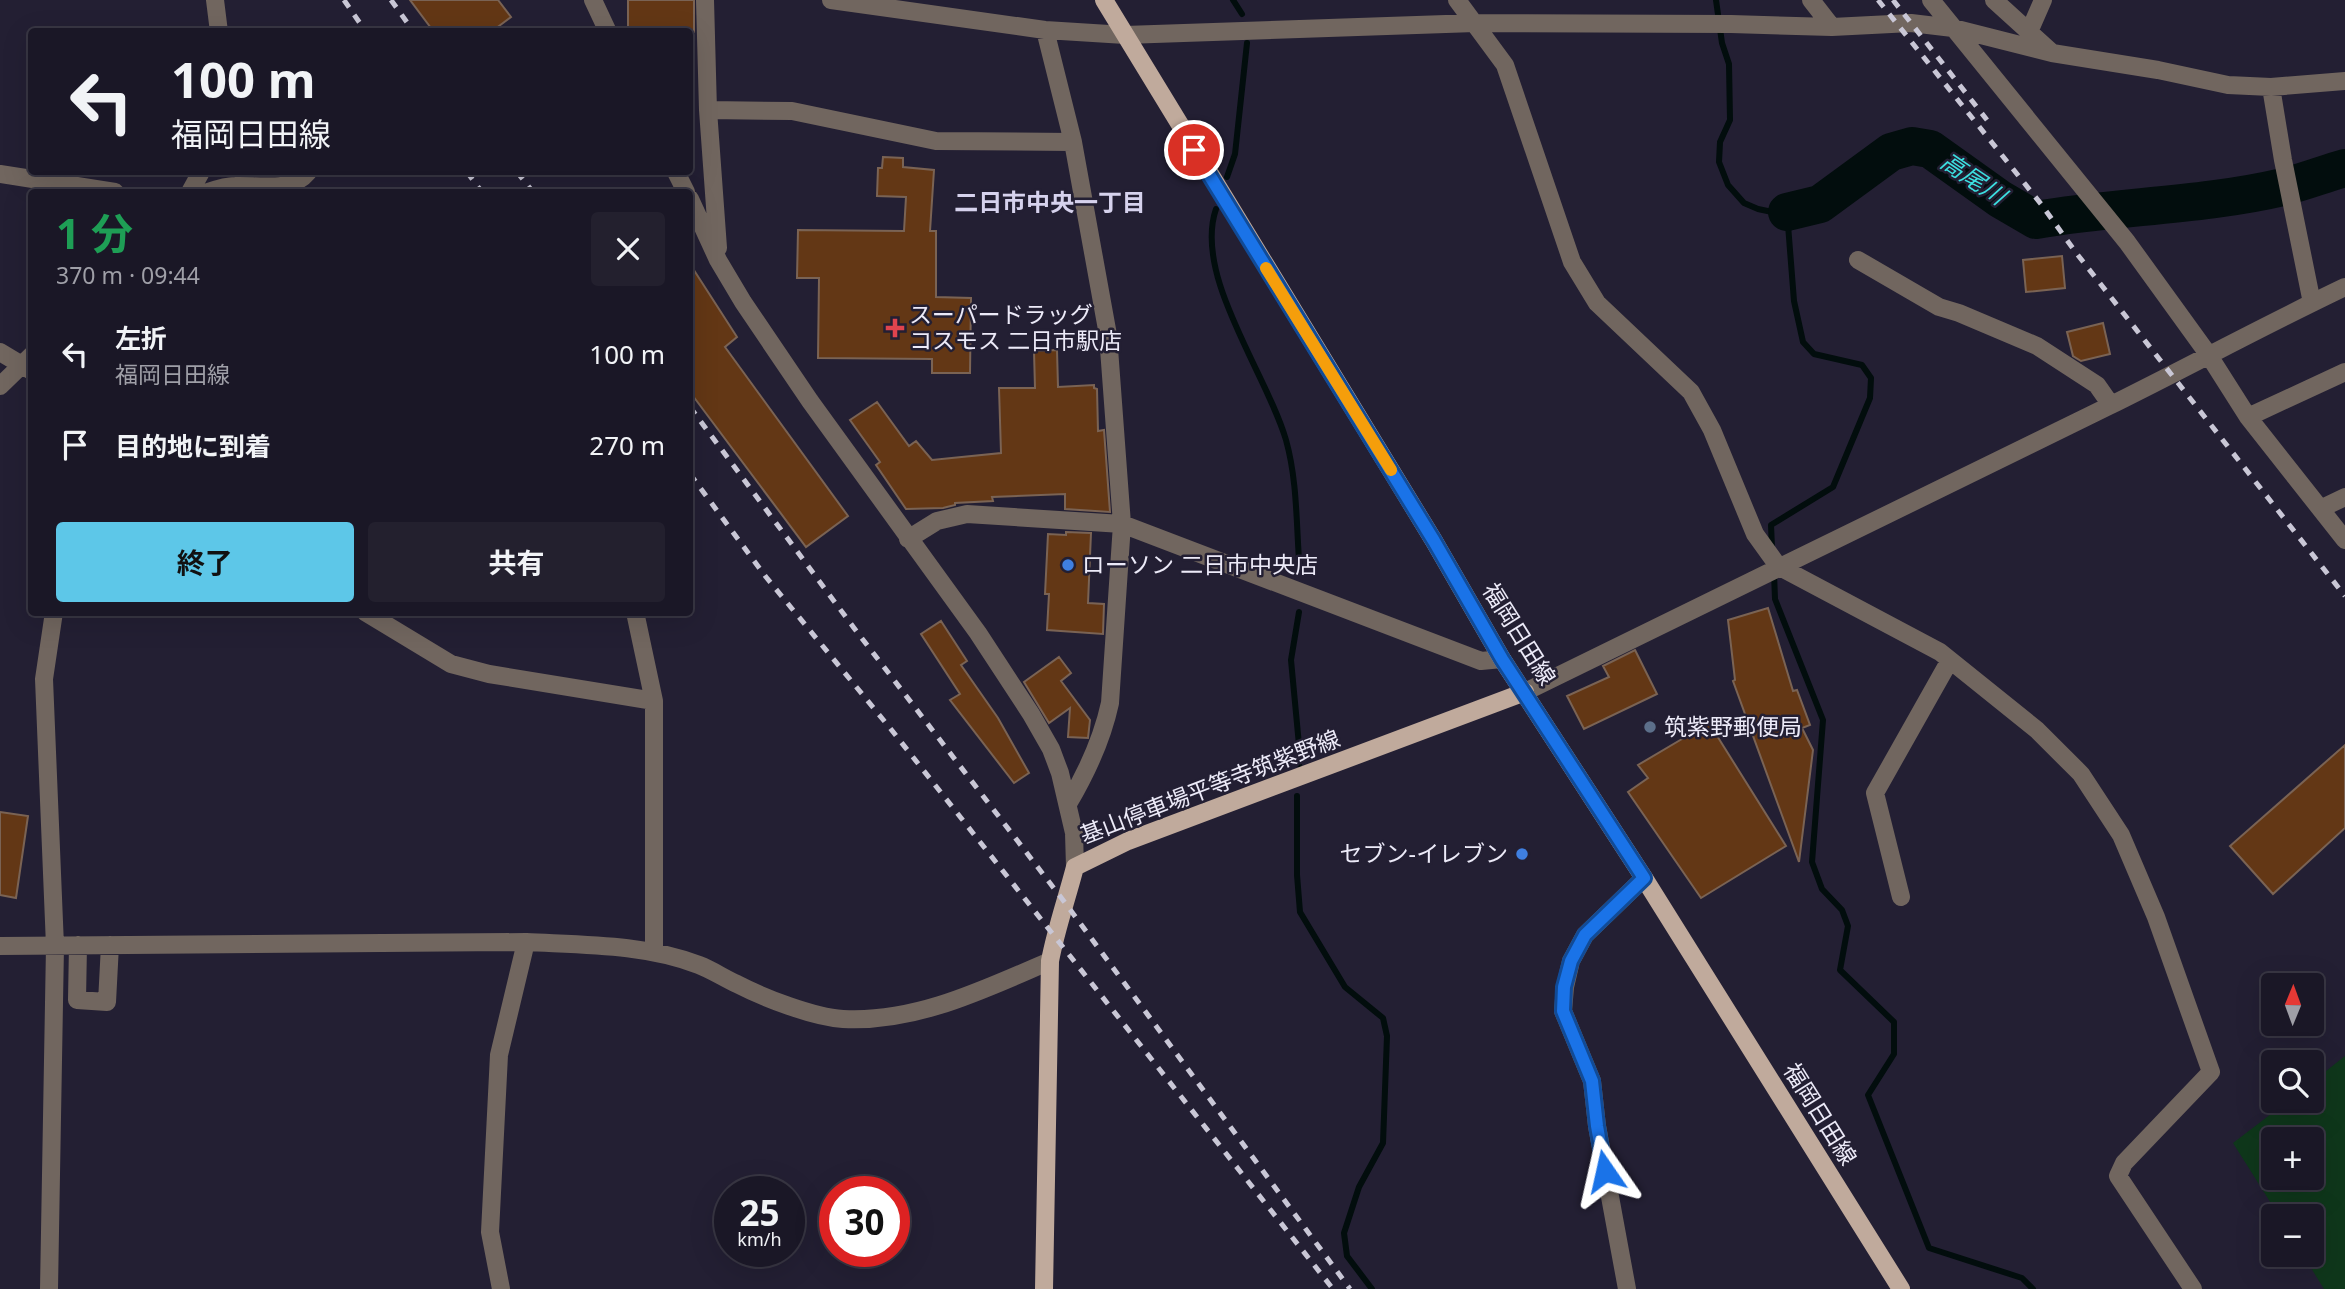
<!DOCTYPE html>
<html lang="ja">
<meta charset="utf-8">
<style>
body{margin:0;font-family:"Noto Sans","Noto Sans JP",sans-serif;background:#23202e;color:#f1f3f6;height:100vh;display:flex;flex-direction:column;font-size:26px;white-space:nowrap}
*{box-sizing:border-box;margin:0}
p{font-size:23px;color:#9f9fa7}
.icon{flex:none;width:38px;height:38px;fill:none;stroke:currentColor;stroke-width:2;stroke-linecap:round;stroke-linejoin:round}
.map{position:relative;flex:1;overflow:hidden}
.drawer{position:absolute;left:28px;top:189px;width:665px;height:427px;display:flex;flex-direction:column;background:#1a1726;border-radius:7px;box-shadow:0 7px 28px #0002,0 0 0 2px #383643}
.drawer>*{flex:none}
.hud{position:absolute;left:28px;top:28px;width:665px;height:147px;border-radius:7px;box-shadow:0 7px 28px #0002,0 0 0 2px #383643;background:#1a1726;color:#f1f3f6;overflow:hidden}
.needle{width:46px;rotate:1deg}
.fabs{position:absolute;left:2261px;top:973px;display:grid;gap:14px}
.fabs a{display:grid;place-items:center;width:63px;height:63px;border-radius:7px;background:#1a1726;box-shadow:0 7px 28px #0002,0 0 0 2px #383643;font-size:35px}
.speed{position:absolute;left:714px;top:1176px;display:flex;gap:14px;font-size:35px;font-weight:700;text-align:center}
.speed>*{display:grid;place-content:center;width:91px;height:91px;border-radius:50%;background:#1a1726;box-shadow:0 7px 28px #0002,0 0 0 2px #383643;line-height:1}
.speed small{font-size:18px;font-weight:400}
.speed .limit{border:10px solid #d22;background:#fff;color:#111}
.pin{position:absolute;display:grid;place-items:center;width:60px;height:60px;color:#fff;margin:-30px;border:4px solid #fff;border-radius:50%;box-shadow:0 2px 7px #0007}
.me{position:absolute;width:77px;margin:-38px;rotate:349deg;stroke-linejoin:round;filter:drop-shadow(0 0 5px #0008)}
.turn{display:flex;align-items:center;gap:24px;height:147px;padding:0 28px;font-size:32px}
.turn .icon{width:91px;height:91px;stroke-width:2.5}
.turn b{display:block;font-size:49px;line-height:60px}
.round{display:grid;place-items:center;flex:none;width:74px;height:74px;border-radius:7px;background:#23202e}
.headline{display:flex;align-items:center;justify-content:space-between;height:119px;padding:0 28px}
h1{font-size:42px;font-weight:700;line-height:52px;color:#1e9e55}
.primary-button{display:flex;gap:14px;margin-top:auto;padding:14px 28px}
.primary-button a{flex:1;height:80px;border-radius:7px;background:#5dc7e8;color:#111;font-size:28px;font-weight:700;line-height:80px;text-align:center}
.primary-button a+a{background:#23202e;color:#f1f3f6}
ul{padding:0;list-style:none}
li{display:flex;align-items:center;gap:21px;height:91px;padding:0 28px}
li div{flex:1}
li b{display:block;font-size:26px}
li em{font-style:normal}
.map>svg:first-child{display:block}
</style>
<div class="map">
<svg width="2345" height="1289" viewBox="0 0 2345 1289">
<rect width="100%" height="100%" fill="#231f33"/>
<!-- green -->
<path fill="#0f371b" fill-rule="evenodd" d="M2345 1056V1289H2324L2303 1255H2312V1216H2279L2233 1143 2288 1101H2312V1082ZM2273 1139H2312V1178H2273Z"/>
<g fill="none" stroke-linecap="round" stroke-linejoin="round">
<!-- stream -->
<path stroke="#020d0d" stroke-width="6" d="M1233 0 1242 14
M1716 0 1722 43 1729 64 1730 120 1720 142 1719 162 1728 185 1744 203 1758 209 1777 213 1787 212 1794 301 1803 342 1814 354 1862 365 1871 378 1870 398 1833 487 1771 525 1772 548
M1227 177 1235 154 1247 43
M1216 209C1193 276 1267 374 1286 440 1298 483 1296 528 1300 573
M1774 573 1775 599 1823 720 1812 862 1822 889 1842 910 1848 926 1840 970 1894 1022V1054L1868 1095 1929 1248 2022 1278 2033 1289
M1299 764V745L1291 660 1299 612
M1297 796V875L1300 912 1345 987 1383 1018 1387 1036 1383 1143 1359 1187 1344 1233 1347 1256 1372 1289"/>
<!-- river -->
<path stroke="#020d0d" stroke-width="38" d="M1787 212 1820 204 1891 152 1912 146 1930 149 2000 199 2036 220C2117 206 2202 206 2283 187 2304 182 2324 174 2345 168"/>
</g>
<!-- building -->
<path fill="#633715" stroke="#7a6354" stroke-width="2" d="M410 0H498L511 17 491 32H434Z
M628 0H694V32H628Z
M883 157 903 158V167L934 170 930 231H936V297L971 298 970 373H932V359L818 358 819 278H797L798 230 904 231 906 197 877 196 878 168H882Z
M2062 256 2065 288 2026 292 2023 260Z
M690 264 737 337 725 347 848 516 806 547 690 392Z
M2103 323 2110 354 2081 361 2073 356 2067 332Z
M1057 350 1058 387 1094 385V388L1097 389 1098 431 1104 430 1110 512 1065 509V494L992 497 993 501 955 503V505L943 508 906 509 876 465 880 462 850 420 877 402 909 446 916 441 932 460 1001 453 999 388H1035L1034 351Z
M1066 532 1091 533 1088 603 1104 604 1103 634 1047 630 1049 594H1045L1048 534 1066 535Z
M1768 608 1793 691 1797 690 1810 725 1802 728 1813 750 1799 862 1733 681 1735 680 1728 620Z
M941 621 967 661 961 665 998 718 1029 773 1014 783 950 700 960 694 921 634Z
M1635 650 1657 694 1584 729 1567 696 1609 677 1603 666Z
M1059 657 1071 673 1061 681 1090 720 1088 738 1068 737 1070 708 1049 723 1024 682Z
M1709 723 1786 846 1701 898 1628 792 1648 778 1638 765Z
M2345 745V828L2273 894 2230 846Z
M0 812 28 816 16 898 0 895Z"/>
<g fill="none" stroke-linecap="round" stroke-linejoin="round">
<!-- minor -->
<path stroke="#71665f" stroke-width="18" d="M215 0 219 32
M593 0 608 32
M705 0 708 110 718 248
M831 0 1045 30 1125 35 1475 23 1731 24 1832 27 1911 23 1953 28 2052 53 2158 70 2228 85 2271 87 2345 81
M1457 0 1505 65 1572 262 1597 303 1691 392 1712 430 1755 534 1778 566 1940 652 2037 730 2081 774 2121 835 2156 917 2211 1072 2124 1163 2118 1176 2193 1289
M1811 0 1832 27
M1931 0 2127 242 2208 354 2248 417 2345 540
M1994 0 2050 51
M1045 30 1073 142 1108 335 1122 524 1110 703C1102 740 1087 772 1068 804
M2029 32 2043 0
M2271 87 2283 160 2312 303
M708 110 792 111 936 141 1073 142
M676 172 686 192
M0 174 115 192
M190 192 201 172
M208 192C217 189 226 186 235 186 259 185 291 193 308 172
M690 199 718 260 743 302 810 401 978 633 1031 714 1051 749 1060 773 1074 833 1075 867
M1858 260 1939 307 1959 313 2037 346 2097 385 2111 405
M0 352 30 370
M0 386 32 355
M2248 417 2345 372
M2322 508 2345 497
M908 539 937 521 967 514 1122 524 1481 661 1502 659
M365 612 451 664 489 674 654 701
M635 612 654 701V952
M1525 692C1719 596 1914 501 2109 406 2188 367 2265 325 2345 287
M1901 897 1875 793 1950 660
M78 945 77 1000 107 1002 110 945
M0 946 526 942C583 945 645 944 699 965 712 970 724 978 737 984 764 998 813 1017 843 1019 916 1023 985 989 1050 961
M49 1289 55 946 44 679 54 612
M501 1289 490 1232 499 1055 526 942
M1627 1289 1597 1126 1592 1081 1563 1011 1565 987 1571 961 1585 935 1644 878"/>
<!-- major -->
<path stroke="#c0aa9c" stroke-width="18" d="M1104 0 1434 541 1502 659 1644 878 1901 1289
M1044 1289 1050 961C1056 929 1067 898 1075 867L1128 841 1525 692"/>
<!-- rail -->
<path stroke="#c9c7d6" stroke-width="5" stroke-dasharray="9 9" stroke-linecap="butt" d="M344 0 366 32
M391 0 414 32
M1878 0 2041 204 2077 254 2345 596
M1893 0 1987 120
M467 172 482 192
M517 172 533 192
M690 407 854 628 1066 904 1350 1289
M690 474 766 577 890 728 1333 1289"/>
</g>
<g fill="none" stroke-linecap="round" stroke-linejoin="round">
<!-- route casing -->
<g stroke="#114b97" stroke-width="18">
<path id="route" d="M1194 150 1434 541 1502 659 1644 878 1585 935 1571 961 1564 987 1563 1011 1592 1081 1597 1126 1605 1171"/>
</g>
<!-- route -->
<use href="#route" stroke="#1a73e8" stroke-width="12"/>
<!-- slow -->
<path stroke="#f59e0b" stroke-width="12" d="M1266 268 1391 470"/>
</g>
<!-- markers -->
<path fill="#e0444e" stroke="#231f33" stroke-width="2.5" d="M891.5 317.5h7v7h7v7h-7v7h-7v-7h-7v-7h7z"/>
<g fill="#3f7fe0" stroke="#231f33" stroke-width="2.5">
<circle cx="1068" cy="565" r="7"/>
<circle cx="1522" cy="854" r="7"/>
</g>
<circle fill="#5c6f8a" stroke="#231f33" stroke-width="2.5" cx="1650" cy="727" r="7"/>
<g text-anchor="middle" stroke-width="5" stroke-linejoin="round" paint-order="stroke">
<!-- poi labels -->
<g font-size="23" fill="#eceaf8" stroke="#231f33" text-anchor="start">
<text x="909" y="323">スーパードラッグ<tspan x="909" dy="26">コスモス 二日市駅店</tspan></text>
<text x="1082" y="573">ローソン 二日市中央店</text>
<text x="1664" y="735">筑紫野郵便局</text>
<text x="1508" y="862" text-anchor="end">セブン-イレブン</text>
</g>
<!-- street labels -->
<g font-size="23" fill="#eceaf8" stroke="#231f33">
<text transform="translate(1519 634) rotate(58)" y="8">福岡日田線</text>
<text transform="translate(1210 787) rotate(-21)" y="8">基山停車場平等寺筑紫野線</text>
<text transform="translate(1820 1114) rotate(58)" y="8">福岡日田線</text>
</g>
<!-- water labels -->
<g font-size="24" font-style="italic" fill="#3cdfe0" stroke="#231f33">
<text transform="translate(1973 179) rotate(34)" y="8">高尾川</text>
</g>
<!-- neighbourhood labels -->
<g font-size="24" font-weight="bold" fill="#d6d2ed" stroke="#231f33">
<text x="1050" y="211">二日市中央一丁目</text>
</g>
</g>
</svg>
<div class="fabs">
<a><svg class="needle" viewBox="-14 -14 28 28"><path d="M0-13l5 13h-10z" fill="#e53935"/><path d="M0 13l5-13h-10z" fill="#9f9fa7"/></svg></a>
<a><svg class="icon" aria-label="search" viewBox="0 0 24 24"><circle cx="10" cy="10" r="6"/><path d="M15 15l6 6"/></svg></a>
<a>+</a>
<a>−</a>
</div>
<div class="speed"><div>25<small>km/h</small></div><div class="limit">30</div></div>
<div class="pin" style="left:1194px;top:150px;background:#d93025"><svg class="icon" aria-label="arrive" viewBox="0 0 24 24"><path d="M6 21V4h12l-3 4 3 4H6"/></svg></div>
<svg class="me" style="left:1605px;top:1171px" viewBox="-20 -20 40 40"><path d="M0-17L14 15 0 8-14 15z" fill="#1a73e8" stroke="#fff" stroke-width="4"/></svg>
<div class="hud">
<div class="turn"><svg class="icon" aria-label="left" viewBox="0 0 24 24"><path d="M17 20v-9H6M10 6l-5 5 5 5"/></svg><div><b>100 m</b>福岡日田線</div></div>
</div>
<section class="drawer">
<div class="headline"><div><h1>1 分</h1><p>370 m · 09:44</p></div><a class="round"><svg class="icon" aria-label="close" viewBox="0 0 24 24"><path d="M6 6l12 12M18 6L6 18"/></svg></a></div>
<ul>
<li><svg class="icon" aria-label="left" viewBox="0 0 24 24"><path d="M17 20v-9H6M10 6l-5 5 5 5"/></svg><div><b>左折</b><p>福岡日田線</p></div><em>100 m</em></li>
<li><svg class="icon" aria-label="arrive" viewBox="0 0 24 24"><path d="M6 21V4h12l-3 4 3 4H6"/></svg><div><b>目的地に到着</b></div><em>270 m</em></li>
</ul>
<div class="primary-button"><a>終了</a><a>共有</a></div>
</section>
</div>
